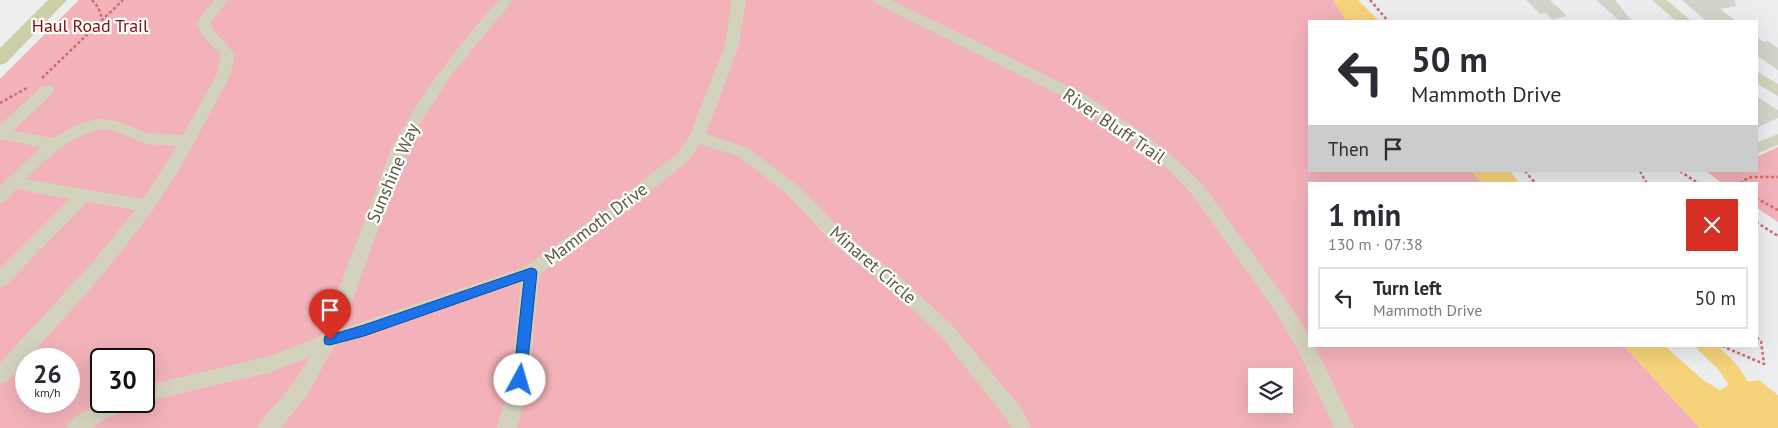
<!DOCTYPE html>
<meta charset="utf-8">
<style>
body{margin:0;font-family:"PT Sans",sans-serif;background:#f7f7f7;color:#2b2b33;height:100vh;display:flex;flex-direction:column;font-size:19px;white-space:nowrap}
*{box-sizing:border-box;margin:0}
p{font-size:16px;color:#7c7c81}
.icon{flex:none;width:28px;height:28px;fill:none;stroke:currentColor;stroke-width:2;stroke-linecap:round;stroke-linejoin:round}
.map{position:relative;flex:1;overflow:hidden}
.details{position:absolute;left:1308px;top:182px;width:450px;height:165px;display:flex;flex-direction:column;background:#fff;border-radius:0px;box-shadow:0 5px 20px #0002}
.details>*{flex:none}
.guide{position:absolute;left:1308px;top:20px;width:450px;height:152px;border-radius:0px;box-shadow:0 5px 20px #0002;background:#fff;color:#2b2b33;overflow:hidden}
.buttons{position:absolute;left:1248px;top:368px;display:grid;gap:10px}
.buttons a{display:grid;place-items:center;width:45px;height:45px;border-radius:0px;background:#fff;box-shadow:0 5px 20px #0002;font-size:25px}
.speed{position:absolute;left:15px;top:348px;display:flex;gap:10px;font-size:25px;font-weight:700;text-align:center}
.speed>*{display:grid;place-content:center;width:65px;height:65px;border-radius:50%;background:#fff;box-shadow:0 5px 20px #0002;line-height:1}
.speed small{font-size:12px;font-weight:400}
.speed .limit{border:2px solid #111;border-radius:8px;background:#fff;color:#111}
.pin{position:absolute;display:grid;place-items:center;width:42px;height:42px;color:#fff;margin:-51px -21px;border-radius:50% 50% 50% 0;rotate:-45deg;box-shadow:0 0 5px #0007}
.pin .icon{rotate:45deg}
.me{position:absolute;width:55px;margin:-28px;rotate:6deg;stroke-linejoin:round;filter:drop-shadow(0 0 4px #0008)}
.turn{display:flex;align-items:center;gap:18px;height:105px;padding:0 20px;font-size:22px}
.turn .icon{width:65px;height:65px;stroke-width:2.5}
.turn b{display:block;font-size:35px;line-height:42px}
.then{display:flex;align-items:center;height:48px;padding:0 20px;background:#0003;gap:10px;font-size:19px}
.round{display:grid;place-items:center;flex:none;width:52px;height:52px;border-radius:0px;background:#f7f7f7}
.headline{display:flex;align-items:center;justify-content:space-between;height:85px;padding:0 20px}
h1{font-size:30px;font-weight:600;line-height:38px}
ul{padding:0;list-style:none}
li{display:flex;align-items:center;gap:15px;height:62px;margin:0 10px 8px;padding:0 10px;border:2px solid #e1e1e2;border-radius:0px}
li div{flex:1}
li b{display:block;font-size:19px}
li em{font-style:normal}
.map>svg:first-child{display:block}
</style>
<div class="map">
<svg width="1778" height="428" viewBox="0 0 1778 428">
<rect width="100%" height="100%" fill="#ebedef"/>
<!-- green -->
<path fill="#f3b2b9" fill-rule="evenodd" d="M79 0H1333L1347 21H1309V171H1471L1483 184H1309V346H1624L1700 428H0V79ZM26 359H69V401H26ZM101 359H144V401H101ZM1256 376H1284V404H1256Z
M1778 147V222L1756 207V184H1723L1706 171H1756V157Z"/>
<!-- water -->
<path fill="#f6d37a" d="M1333 0H1358L1379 21H1347Z
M1471 171H1510L1520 184H1483Z
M1624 346H1665L1703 380 1720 390 1730 384 1759 380 1778 395V428H1700Z"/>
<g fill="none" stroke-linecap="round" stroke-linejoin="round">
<!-- canal -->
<path fill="#f6d37a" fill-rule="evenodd" d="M1696 346H1718C1730 357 1742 369 1748 383L1746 389 1739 391 1732 389 1717 368 1699 351Z"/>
</g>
<!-- building -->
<path fill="#d2d4c9" d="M1526 0H1550L1567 16 1552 19 1546 13 1540 14Z
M1596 0H1615L1632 21H1620Z
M1682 0H1735L1736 6 1720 9 1736 21H1706Z
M1756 37 1764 42 1768 41 1778 48V70L1756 55Z
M1756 96 1778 110V118L1756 128Z"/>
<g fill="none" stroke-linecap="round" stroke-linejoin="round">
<!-- path -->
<path stroke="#d56967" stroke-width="2.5" stroke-dasharray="3 2.5" stroke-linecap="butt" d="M92 0 98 7 102 18
M1370 0 1388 21
M42 78 123 0
M0 103 27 88
M1525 171 1536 184
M1640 171 1647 184
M1680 171 1699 184
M1742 184V181L1751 177H1778
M1756 198 1778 210
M1756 222 1778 236
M1722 346 1764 364 1761 341 1756 337"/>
<!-- minor -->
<path fill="#d3d3bd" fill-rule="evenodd" d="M214 0H228L211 22 213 30 235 54 230 76 178 172 153 210 105 272 7 382 0 384V363L93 262 135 210 87 202 6 285 0 287V269L70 199 16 189 6 200 0 202V186L41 147 0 139V125L42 86H52L54 90 52 94 13 131 53 138 76 125 97 119 116 121 147 133 183 135 216 76 221 55 201 34 197 22ZM97 130H112L147 144 177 146 143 199 26 179C46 159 68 138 97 130Z
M499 0H513L452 74 420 123 407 150 342 329 525 267 610 206 678 153 690 135 725 45 732 0H746L739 45 706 134 748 148 800 187 845 234 901 278 951 324 1022 409 1031 428H1011L1008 421 939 334 889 288 833 244 788 195 738 156 700 144 688 161 622 214 539 275 529 379 517 428H497L511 379 521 282 334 346 306 397 280 428H257L260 422 292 385 311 356 272 372 144 402 141 401H144V386L270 356 321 336 391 150C420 94 457 47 499 0Z
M873 0H891L1086 95 1144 134 1177 160 1203 185 1287 301 1309 336V346H1315L1354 428H1334L1299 352 1275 311 1191 193 1167 168 1134 142 1076 103 875 3Z
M1652 0H1667L1691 21H1676Z
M1756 71 1778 84V96L1756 83Z
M1778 134V145L1756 154V143Z
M105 401H135L133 407 105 419 92 428H66C72 415 92 407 105 401Z"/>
<!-- major -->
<path fill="#cfcfa7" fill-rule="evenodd" d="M48 0H67L6 63 0 65V48Z"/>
</g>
<!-- route -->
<path fill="#1a73e8" stroke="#114b97" d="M531 268 535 269 537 272 526 380 524 384 520 385 515 384 513 380 524 280 364 336 330 345 325 344 324 340 325 336 330 335 364 325Z"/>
<g text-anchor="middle" stroke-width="4.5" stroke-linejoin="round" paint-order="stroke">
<!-- park labels -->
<g font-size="18" fill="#830d0c" stroke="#fff">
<text x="90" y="32">Haul Road Trail</text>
</g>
<!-- street labels -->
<g font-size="18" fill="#5b5a42" stroke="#fff">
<text transform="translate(1114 126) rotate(34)" y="6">River Bluff Trail</text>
<text transform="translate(393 173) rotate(-67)" y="6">Sunshine Way</text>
<text transform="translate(596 224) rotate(-37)" y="6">Mammoth Drive</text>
<text transform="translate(873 265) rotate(41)" y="6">Minaret Circle</text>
</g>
</g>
</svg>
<div class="buttons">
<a><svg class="icon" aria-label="layers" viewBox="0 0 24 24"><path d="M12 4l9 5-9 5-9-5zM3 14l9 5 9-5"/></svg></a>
</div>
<div class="speed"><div>26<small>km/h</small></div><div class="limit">30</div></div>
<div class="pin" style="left:330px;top:340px;background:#d93025"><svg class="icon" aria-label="arrive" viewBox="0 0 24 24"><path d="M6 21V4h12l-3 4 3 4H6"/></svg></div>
<svg class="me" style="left:520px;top:380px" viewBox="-20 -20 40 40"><circle r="19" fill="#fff"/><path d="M0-13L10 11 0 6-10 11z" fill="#1a73e8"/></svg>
<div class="guide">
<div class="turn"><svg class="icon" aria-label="left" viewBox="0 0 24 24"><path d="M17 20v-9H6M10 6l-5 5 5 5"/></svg><div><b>50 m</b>Mammoth Drive</div></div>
<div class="then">Then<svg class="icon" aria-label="arrive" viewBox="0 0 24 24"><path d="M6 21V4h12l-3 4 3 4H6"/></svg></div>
</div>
<section class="details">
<div class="headline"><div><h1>1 min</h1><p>130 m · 07:38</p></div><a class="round" style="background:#d93025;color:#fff"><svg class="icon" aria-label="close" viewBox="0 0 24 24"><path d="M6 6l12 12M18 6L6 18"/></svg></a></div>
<ul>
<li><svg class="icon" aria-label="left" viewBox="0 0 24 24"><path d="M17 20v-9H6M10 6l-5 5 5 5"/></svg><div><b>Turn left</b><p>Mammoth Drive</p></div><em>50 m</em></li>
</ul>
</section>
</div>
